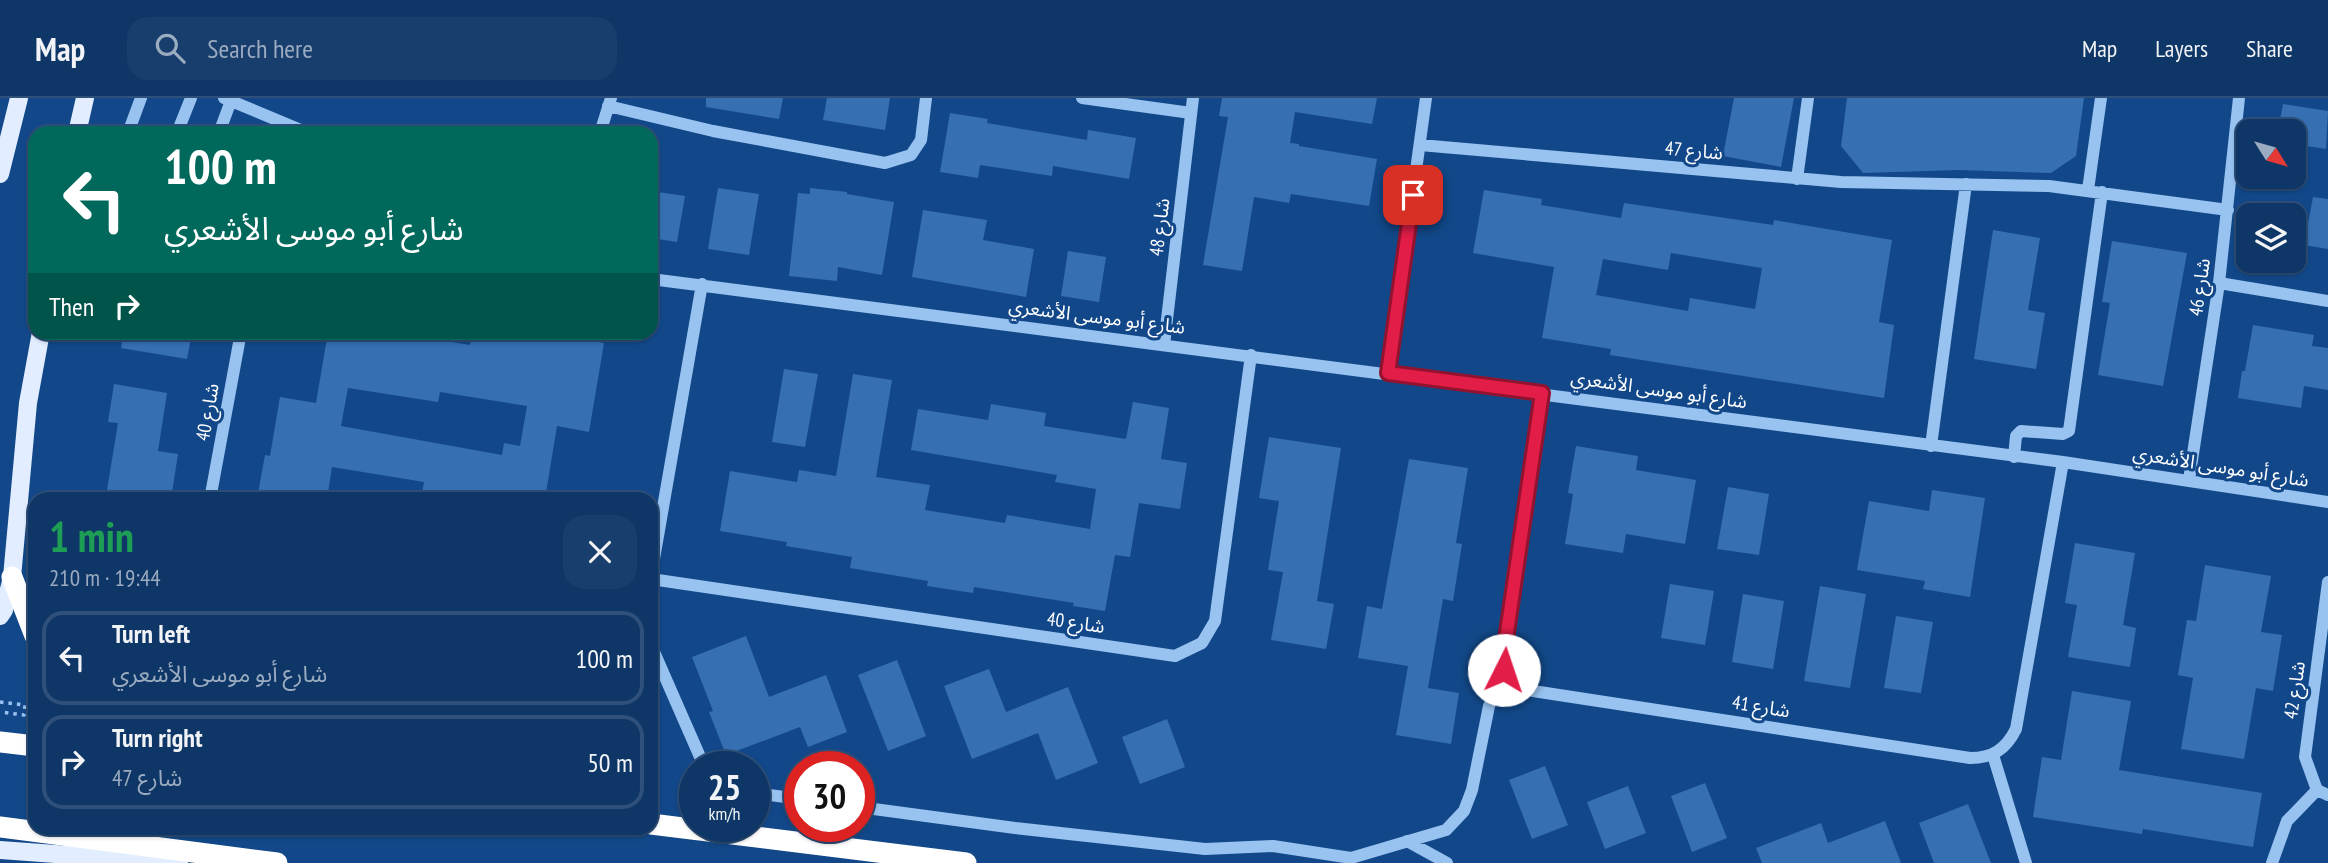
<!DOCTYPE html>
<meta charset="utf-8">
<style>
body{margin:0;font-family:"PT Sans Narrow","Noto Sans Arabic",sans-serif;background:#173e6d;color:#f1f3f6;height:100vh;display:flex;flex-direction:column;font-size:26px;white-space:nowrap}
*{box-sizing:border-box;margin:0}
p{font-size:23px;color:#9babc0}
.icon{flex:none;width:38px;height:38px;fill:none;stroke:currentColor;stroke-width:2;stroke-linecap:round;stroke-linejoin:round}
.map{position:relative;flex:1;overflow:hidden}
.side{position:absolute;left:28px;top:394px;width:630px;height:343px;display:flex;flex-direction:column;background:#0e3667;border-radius:21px;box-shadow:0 2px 5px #0004,0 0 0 2px #2e507b}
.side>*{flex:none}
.guide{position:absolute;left:28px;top:28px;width:630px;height:214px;border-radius:21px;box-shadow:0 2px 5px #0004,0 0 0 2px #2e507b;background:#00695c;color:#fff;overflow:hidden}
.needle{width:46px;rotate:127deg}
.buttons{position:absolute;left:2236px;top:21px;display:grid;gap:14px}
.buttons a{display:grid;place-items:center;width:70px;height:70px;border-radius:14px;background:#0e3667;box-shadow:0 2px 5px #0004,0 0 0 2px #2e507b;font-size:35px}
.speed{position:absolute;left:679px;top:653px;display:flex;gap:14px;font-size:35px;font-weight:700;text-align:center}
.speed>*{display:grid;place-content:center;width:91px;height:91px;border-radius:50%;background:#0e3667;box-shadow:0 2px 5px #0004,0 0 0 2px #2e507b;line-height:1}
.speed small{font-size:18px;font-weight:400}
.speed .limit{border:10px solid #d22;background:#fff;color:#111}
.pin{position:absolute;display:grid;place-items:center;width:60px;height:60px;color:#fff;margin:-30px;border-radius:14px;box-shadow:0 4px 10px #0006}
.me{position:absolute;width:77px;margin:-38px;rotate:4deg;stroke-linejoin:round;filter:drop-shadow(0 0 5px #0008)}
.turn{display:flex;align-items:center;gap:24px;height:147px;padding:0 21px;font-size:32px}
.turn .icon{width:91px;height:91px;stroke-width:2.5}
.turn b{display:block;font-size:49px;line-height:60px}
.then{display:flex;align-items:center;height:66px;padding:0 21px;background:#0003;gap:14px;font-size:26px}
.round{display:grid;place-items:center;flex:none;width:74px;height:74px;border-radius:21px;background:#173e6d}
.overview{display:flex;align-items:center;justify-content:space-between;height:119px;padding:0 21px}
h1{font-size:42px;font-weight:700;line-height:52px;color:#1e9e55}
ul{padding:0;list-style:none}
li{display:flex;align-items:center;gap:21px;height:94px;margin:0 14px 10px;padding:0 7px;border:4px solid #2e507b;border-radius:21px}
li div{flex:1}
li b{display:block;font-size:26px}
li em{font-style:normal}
header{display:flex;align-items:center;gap:42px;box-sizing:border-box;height:98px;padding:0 35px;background:#0e3667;border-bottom:2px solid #2e507b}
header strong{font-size:33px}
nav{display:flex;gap:38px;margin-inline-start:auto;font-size:24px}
.search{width:490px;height:63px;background:#173e6d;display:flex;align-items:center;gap:18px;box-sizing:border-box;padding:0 24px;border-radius:21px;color:#9babc0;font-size:26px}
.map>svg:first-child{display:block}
</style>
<header>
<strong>Map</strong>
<div class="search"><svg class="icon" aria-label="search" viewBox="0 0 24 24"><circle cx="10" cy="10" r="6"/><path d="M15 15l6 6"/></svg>Search here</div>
<nav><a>Map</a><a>Layers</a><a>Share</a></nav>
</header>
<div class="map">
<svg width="2328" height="765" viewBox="0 0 2328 765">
<rect width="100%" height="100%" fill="#124889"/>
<!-- building -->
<path fill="#366fb2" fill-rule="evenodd" d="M706 0H783L779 21 706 9Z
M827 0H890L885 32 823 22Z
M1222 0H1377L1372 26 1295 14 1290 45 1299 46V48L1377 61 1369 108 1291 96 1289 105 1254 99 1242 173 1203 167 1228 19 1219 18Z
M1734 0H1794L1781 69 1723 58Z
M1847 0H2084L2076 58 2051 75 1958 72 1863 75 1841 48Z
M2283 6 2328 13 2326 51 2294 46V33H2278Z
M950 15 988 21 987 25 1087 42 1088 32 1136 40 1129 81 1053 68 1052 78 980 67 978 80 940 74Z
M718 90 759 96 749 157 708 151Z
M810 90 847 94V96L894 104 882 177 838 169 837 183 789 178 798 95 810 96Z
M1484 92 1542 101 1541 107 1621 120 1624 105 1773 127 1774 122 1892 142 1879 224 1894 227 1884 300 1610 257 1611 251 1542 240 1554 169 1473 155ZM1671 155 1762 170 1755 211 1690 200 1688 213 1596 197 1603 161 1668 172Z
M651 93 685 98 677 144 651 140Z
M2313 99 2328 101V151L2304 147Z
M923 112 987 122 983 142 1034 151 1026 199 912 179Z
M1993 132 2040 140 2028 212 2045 215 2036 271 1974 261Z
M2112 143 2187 155 2163 288 2098 277 2110 205 2102 204Z
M1068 153 1106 159 1099 204 1061 198Z
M2253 227 2314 237 2312 248 2328 250V292L2304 288 2301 310 2238 300 2242 273H2245Z
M124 234H192L187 261 121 250Z
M328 234H391L470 247 472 234H516L538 238 539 234H543L604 245 589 334 557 328 545 401H421L424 384 332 369 327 401H257L265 357 270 358 280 299 316 305ZM348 290 438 304 440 294 527 308 520 348 504 345 502 357 341 328Z
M784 271 818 276 805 349 772 344Z
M853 276 892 282 876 379 930 387 925 412 1005 425 1007 417 1090 431 1096 391 1055 384 1057 377 911 352 918 311 988 322 991 306 1046 315 1044 328 1126 341 1133 304 1169 310 1161 361 1187 365 1180 411 1139 405 1130 459 1115 457 1105 513 1073 508 1074 505 974 489 973 495 927 488 928 483 850 470 852 459 786 448 787 444 720 433 730 373 797 384 799 372 836 378Z
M114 286 167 295 158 353 178 356 171 401H126L106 398 118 325 108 324Z
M1269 339 1341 350 1317 503 1334 506 1326 551 1271 542 1283 474 1268 472 1279 403 1259 400Z
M1576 348 1638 358 1636 372 1696 382 1685 446 1626 436 1623 455 1565 446 1573 396 1568 395Z
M1409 361 1468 370 1456 445 1462 446 1453 503 1443 501 1428 590 1459 595 1451 646 1396 637 1408 568 1358 560 1367 508 1382 511Z
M1728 389 1769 396 1759 457 1717 451Z
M1932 392 1985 400 1970 499 1923 491 1925 483 1857 472 1869 403 1929 413Z
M2075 445 2135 455 2123 527 2136 530 2130 569 2068 559 2077 507 2065 505Z
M2205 467 2271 478 2261 534 2282 537 2273 593 2256 590 2244 661 2181 651 2193 580 2178 577 2187 522 2196 523Z
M1670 486 1714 493 1705 547 1661 540Z
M1820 488 1866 496 1850 590 1804 583Z
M1743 496 1784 503 1773 571 1732 564Z
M1896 518 1933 524 1921 595 1884 590Z
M746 538 769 599 826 577 847 634 808 649 800 629 726 657 709 614 713 613 692 559Z
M897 562 926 638 888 653 858 577Z
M989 571 1006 614 1068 589 1098 665 1056 682 1038 635 972 661 944 588Z
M2072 593 2131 603 2119 672 2262 695 2253 749 2143 731 2142 736 2033 719 2042 659 2061 662Z
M1167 621 1185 669 1140 686 1122 639Z
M1545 668 1568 727 1532 741 1509 682Z
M1705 685 1727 740 1692 754 1671 698Z
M1628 688 1646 735 1605 751 1587 704Z
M1968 706 1991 765H1934L1919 725Z
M1885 723 1901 765H1762L1756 750 1821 725 1828 745Z"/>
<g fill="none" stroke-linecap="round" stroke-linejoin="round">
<!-- path -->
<path stroke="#98c2f0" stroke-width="3.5" stroke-dasharray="3.5 5" stroke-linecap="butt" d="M0 604 25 607 24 617 0 614"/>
<!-- minor -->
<path stroke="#98c2f0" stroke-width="12" d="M224 0 308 35
M1082 0 1191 15
M608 8 713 33 885 65 911 57 921 42 926 0
M128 35 141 0
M177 35 191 0
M219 35 232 0
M600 35 611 0
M1420 47 1841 84 2049 88 2228 112
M1797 81 1808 0
M2088 92 2101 0
M651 181 2063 364 2328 404
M2219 185 2328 203
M1164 247 1193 0
M1388 275 1426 0
M1542 295 1503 562C1505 581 1515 588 1533 593L1970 660C1993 660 2006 651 2016 631L2063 364
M1931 348 1966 86
M2014 359 2016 338 2021 333 2063 336 2069 333 2102 94
M2189 382 2219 185 2239 0
M213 401 211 396 241 234
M651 478 702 186
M651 481 1175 558 1202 545 1215 523 1251 257
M2328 484 2305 659 2317 692 2328 697
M651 547 704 668
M1993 657 2026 765
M754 695 800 701
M859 709 1015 730 1205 751 1273 748 1351 760 1446 732 1464 713 1472 692 1489 608 1504 572
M1407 743 1447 765
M2272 765 2287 723 2317 692"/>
<!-- major -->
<path stroke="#e2eeff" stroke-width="18" d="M77 35 85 0
M0 76 19 0
M0 518 4 512 12 479 28 305 41 234
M0 752 179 765"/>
<!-- highway -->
<path stroke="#fff" stroke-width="21" d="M12 479 35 538
M0 644 35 648
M651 726 966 765
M0 729 277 765"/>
</g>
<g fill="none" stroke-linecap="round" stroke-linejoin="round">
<!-- route casing -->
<g stroke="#92132f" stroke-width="18">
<path id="route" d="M1413 97 1388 275 1542 295 1503 562 1504 572"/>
</g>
<!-- route -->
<use href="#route" stroke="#e11d48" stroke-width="12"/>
</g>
<g text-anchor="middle" stroke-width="6" stroke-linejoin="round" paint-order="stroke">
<!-- street labels -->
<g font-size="19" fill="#fff" stroke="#124889">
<text transform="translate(1694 52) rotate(5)" y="7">شارع 47</text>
<text transform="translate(1159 129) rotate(-83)" y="7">شارع 48</text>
<text transform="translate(2199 189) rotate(-82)" y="7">شارع 46</text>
<text transform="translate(1097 218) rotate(7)" y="7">شارع أبو موسى الأشعري</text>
<text transform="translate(1659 291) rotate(8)" y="7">شارع أبو موسى الأشعري</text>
<text transform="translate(207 314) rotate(-80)" y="7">شارع 40</text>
<text transform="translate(2221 368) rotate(9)" y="7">شارع أبو موسى الأشعري</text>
<text transform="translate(1076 524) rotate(8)" y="7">شارع 40</text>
<text transform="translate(2294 592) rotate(-82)" y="7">شارع 42</text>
<text transform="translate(1761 608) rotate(9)" y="7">شارع 41</text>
</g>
</g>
</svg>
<div class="buttons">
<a><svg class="needle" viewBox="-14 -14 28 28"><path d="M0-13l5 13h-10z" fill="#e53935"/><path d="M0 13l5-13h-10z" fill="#9babc0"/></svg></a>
<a><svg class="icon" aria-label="layers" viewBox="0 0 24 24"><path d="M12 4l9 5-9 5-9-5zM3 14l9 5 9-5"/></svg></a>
</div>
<div class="speed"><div>25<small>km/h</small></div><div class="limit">30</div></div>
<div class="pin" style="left:1413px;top:97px;background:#d93025"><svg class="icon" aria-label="arrive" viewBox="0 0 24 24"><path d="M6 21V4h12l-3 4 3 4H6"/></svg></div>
<svg class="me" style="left:1504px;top:572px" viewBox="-20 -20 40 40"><circle r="19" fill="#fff"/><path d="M0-13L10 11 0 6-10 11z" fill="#e11d48"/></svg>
<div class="guide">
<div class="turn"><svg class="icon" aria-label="left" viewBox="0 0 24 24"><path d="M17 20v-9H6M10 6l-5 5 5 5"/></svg><div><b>100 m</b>شارع أبو موسى الأشعري</div></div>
<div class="then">Then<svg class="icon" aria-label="right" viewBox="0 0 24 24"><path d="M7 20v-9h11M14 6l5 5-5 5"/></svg></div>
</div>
<section class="side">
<div class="overview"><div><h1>1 min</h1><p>210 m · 19:44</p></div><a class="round"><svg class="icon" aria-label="close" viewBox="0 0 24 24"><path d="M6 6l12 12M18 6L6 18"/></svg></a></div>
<ul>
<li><svg class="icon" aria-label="left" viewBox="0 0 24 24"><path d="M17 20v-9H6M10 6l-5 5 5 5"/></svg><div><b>Turn left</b><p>شارع أبو موسى الأشعري</p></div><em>100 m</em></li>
<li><svg class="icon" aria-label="right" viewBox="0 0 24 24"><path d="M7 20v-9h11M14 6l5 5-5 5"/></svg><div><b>Turn right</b><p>شارع 47</p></div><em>50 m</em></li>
</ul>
</section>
</div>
